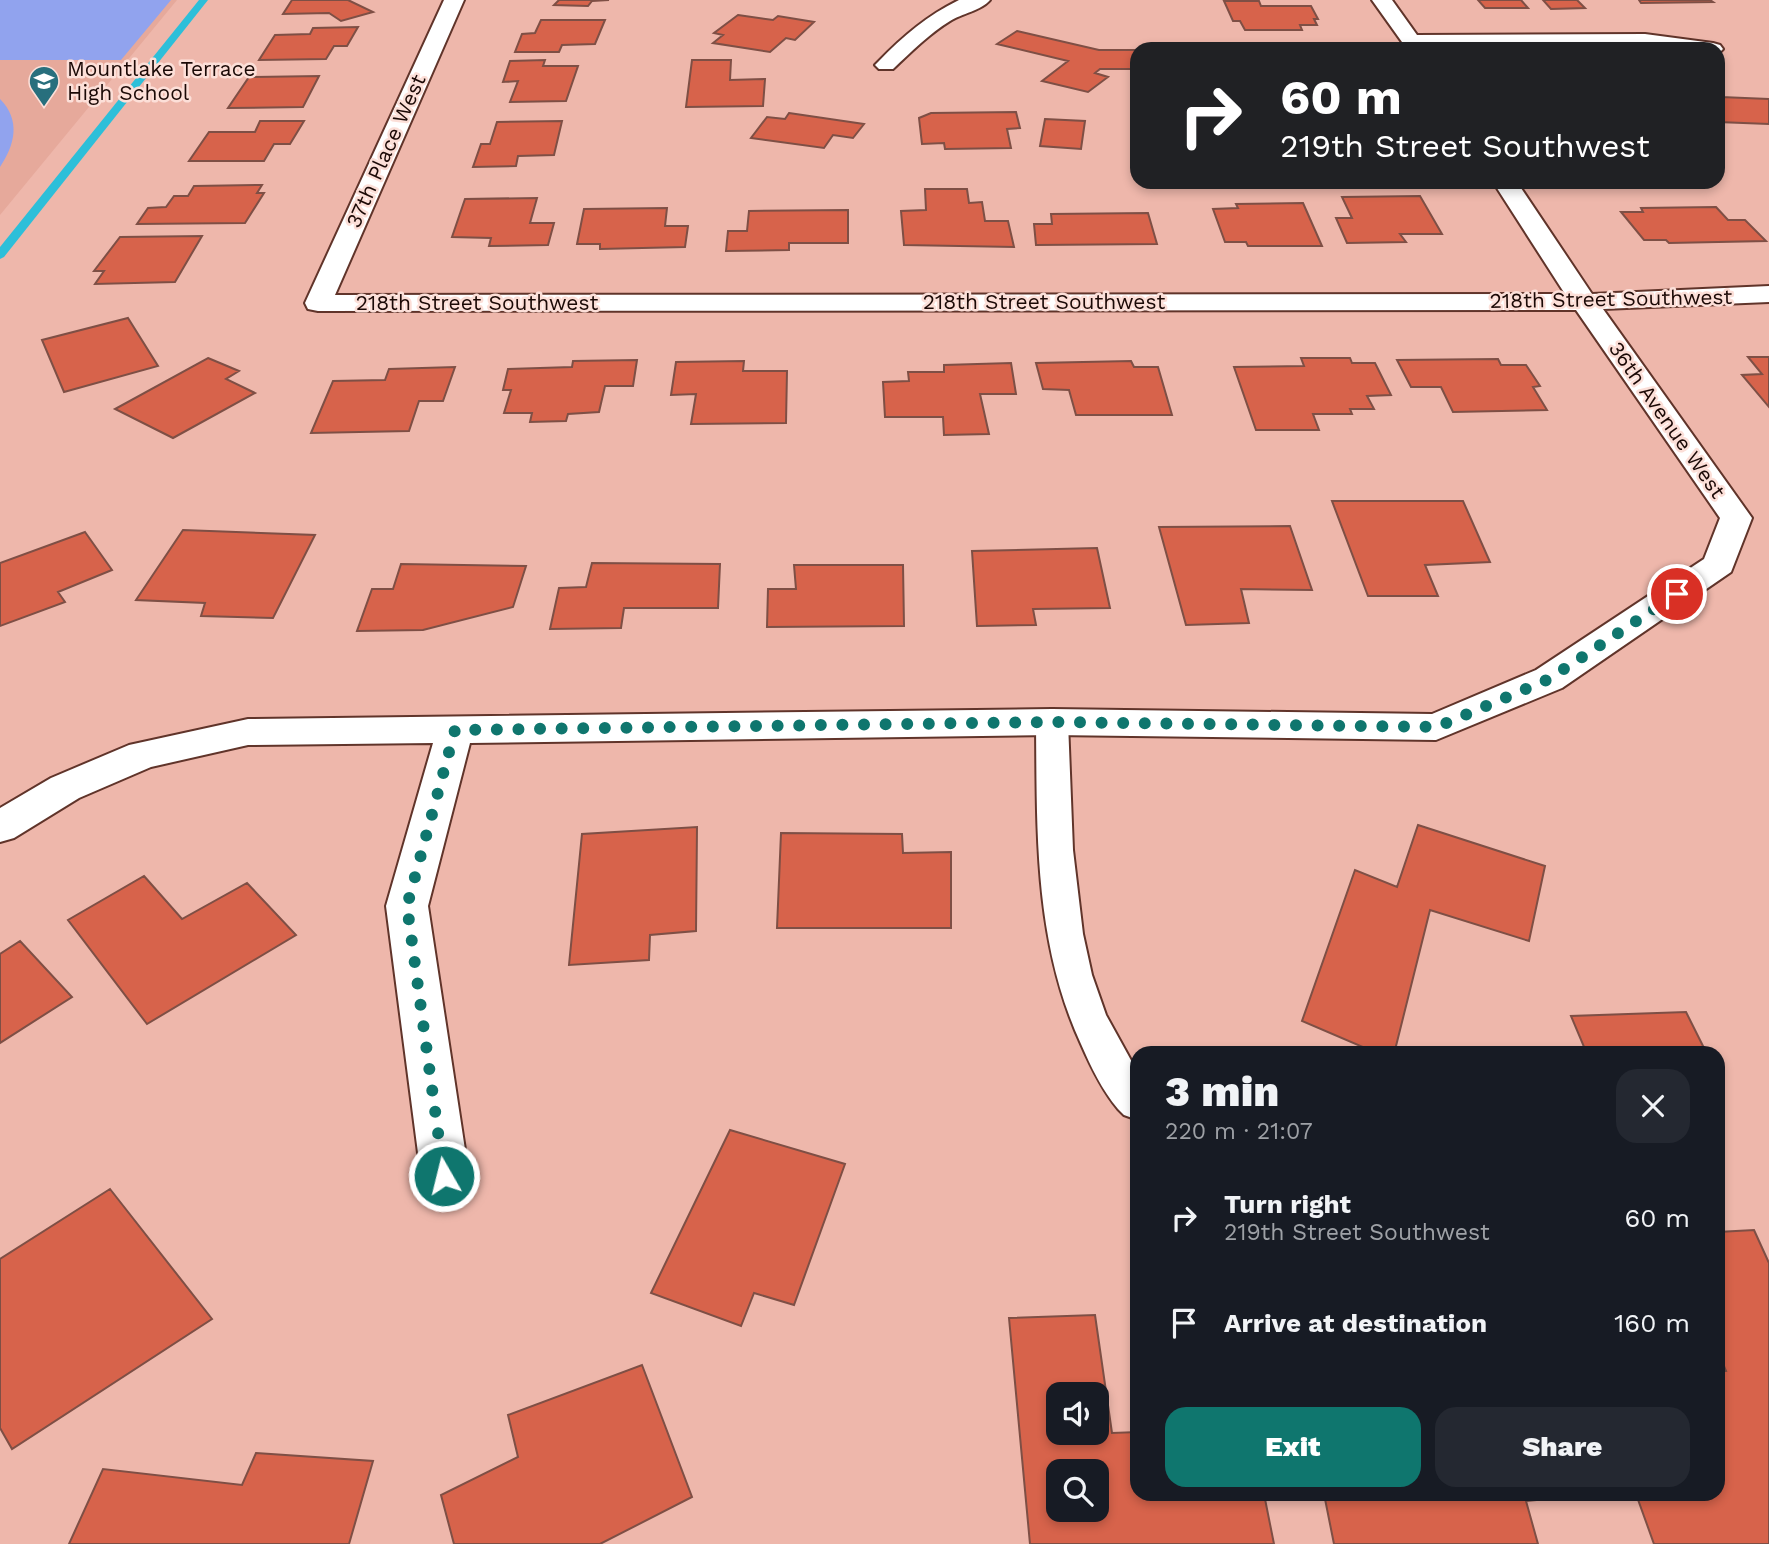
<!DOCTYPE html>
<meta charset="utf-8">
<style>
body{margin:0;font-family:"Work Sans",sans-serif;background:#242831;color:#f1f3f6;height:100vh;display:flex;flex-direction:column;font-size:26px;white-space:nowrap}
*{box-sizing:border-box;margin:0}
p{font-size:23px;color:#9ea1a6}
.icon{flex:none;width:38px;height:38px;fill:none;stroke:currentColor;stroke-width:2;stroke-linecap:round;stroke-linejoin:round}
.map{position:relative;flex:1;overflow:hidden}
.panel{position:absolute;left:1130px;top:1046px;width:595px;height:455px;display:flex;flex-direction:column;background:#171b24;border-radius:21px;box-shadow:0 4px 10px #0003}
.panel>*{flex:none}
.guide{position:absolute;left:1130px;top:42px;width:595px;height:147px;border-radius:21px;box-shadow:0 4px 10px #0003;background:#202124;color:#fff;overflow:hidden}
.fabs{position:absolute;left:1046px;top:1382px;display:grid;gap:14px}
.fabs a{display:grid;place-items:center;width:63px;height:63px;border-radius:14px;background:#171b24;box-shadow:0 4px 10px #0003;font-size:35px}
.pin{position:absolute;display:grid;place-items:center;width:60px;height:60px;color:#fff;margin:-30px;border:4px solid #fff;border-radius:50%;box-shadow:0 2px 7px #0007}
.me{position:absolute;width:77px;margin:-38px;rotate:352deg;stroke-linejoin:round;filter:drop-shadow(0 0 5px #0008)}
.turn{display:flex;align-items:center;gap:24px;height:147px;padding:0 35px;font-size:32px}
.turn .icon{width:91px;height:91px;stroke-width:2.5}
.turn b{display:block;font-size:49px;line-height:60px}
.round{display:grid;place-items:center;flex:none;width:74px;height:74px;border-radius:21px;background:#242831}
.head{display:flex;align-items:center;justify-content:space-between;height:119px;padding:0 35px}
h1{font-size:42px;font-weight:800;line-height:52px}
.action{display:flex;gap:14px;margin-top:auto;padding:14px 35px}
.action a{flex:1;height:80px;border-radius:21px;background:#0f766e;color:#fff;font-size:28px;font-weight:800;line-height:80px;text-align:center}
.action a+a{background:#242831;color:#f1f3f6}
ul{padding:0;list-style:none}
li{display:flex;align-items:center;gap:21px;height:105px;padding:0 35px}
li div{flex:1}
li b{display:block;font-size:26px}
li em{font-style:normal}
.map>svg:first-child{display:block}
</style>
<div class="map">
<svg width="1769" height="1544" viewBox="0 0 1769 1544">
<rect width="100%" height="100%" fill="#eeb7ab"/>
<!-- built -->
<path fill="#e6a99b" d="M0 0H177L0 215Z"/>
<!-- green -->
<path fill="#91a3ee" d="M0 0H171L121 60H0Z
M0 99C21 120 15 145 0 167Z"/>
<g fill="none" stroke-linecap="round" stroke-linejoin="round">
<!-- stream -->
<path fill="#2dbfd9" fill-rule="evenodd" d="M199 0H208L4 257 0 259V247Z"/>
</g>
<!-- building -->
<path fill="#d7634b" stroke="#7e4f45" stroke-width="2" fill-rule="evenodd" d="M292 0H348L373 12 341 21 329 13 283 14Z
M559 0H609L592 1 588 6 554 5Z
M1478 0H1521L1528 8H1485Z
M1543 0H1577L1585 8 1551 9Z
M1639 0H1710L1713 2 1641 3Z
M1224 1H1259L1261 6H1311L1318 19H1314L1317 25H1300L1302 30H1245L1240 21H1233Z
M738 15 773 20 778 16 814 22 795 40 786 38 770 52 713 43 723 35 714 33Z
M541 20H605L595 44 562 45 559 52H515L522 34 535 33Z
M358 27 347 46H334L326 59 259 60 275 35 310 34 313 28Z
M1017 31 1099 50H1138V69H1100L1095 73 1108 77 1088 92 1042 81 1068 61 997 44Z
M545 60 543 66H578L566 101 510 102 518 81 503 82 510 61Z
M692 60H731L730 80 765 79 763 106 686 107Z
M319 76 303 107 228 108 249 77Z
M1718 92 1721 97 1769 99V124L1718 122Z
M1016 112 1020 128 1007 129 1011 148 945 149 944 143 922 144 919 118 931 113Z
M789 113 864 124 853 138 833 135 824 148 751 138 767 117 785 119Z
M1045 119 1085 121 1081 149 1040 146Z
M260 121H304L290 144H274L264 161H189L209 132H255Z
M562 121 554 155 518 156 516 166 473 167 481 144H490L497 122Z
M262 185 257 193H264L245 223 137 224 148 208 166 207 174 196H188L194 186Z
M925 189H967L969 203 982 202 985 221H1008L1014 247 904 245 901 211 926 210Z
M1420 196 1442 234H1400L1406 242 1347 243 1336 218H1352L1342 197Z
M537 198 530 223H554L548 245 489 246 491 238 452 237 465 199Z
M1303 203 1322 246H1248L1246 242H1225L1213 209 1238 208 1236 204Z
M1716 207 1728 220H1745L1766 241 1669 243 1666 240H1644L1621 212H1643L1641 208Z
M667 208 665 226H688L685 247 600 249V244H577L584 209Z
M848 210V243H789V250L726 251 728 231H747L749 211Z
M1148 213 1157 244 1036 245 1034 224H1052L1051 214Z
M202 236 175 282 95 284 104 271H94L120 237Z
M128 318 158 366 64 392 42 340Z
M1748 357H1769V407L1742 375 1762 374Z
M208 358 239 371 226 379 255 393 173 438 115 409Z
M1301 358H1350L1352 363H1375L1391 395 1367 396 1374 409H1350L1352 414H1313L1319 430H1256L1234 367 1304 366Z
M1498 359 1501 365H1526L1540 386 1533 387 1547 410 1453 412 1441 387H1411L1397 360Z
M637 360 633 386H605L599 412 568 414 566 421 530 422 532 413H504L511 390H503L508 369 572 367 573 361Z
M744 361 743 371H787L786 423 691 424 696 394 671 395 676 362Z
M1131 361 1134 367H1158L1172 415H1076L1069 390 1043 389 1036 363Z
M1011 363 1016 394H980L989 434 944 435 943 417H885L883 382 909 381 908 372H944V365Z
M455 367 443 401H419L409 431 311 433 333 381 385 380 389 369Z
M1332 501H1463L1490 562 1425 565 1438 596H1368Z
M1290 526 1312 590 1241 589 1249 623 1186 625 1159 527Z
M183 530 315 535 273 618 201 616 205 603 136 600Z
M85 532 112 570 58 592 65 602 0 626V563Z
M1097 548 1110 608 1033 609 1036 625 977 626 972 551Z
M592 563 720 564 718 608H624L621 628 550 629 559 588 586 587Z
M401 564 526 566 513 607 423 630 357 631 372 589H393Z
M794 565H903L904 626 767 627 768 589H796Z
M1418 825 1545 866 1529 941 1430 910 1394 1054H1379L1302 1021 1355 870 1397 887Z
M697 827 696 931 650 935 649 960 569 965 582 834Z
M781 833 902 834 903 853 951 852V928H777Z
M144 876 182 919 247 883 296 935 147 1024 68 920Z
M20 941 72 997 0 1043V954Z
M1686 1012 1707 1054H1587L1571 1016Z
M730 1130 845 1164 794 1305 754 1293 741 1326 651 1293Z
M110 1189 212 1319 12 1449 0 1428V1259Z
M1754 1230 1769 1263V1544H1654L1636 1494H1718V1372L1726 1371 1718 1352V1232Z
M1095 1315 1112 1433 1138 1432V1494H1264L1274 1544H1030L1009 1318ZM1059 1395H1097V1433H1059ZM1059 1472H1097V1510H1059Z
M642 1365 692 1497 600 1544H454L441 1495 518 1457 508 1415Z
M256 1453 373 1461 349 1544H69L103 1469 242 1485Z
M1324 1494H1580L1581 1496 1526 1501 1538 1544H1334Z"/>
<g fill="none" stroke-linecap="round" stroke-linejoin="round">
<!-- lane casing -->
<g stroke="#60342a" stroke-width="4">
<path id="lane" d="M1052 711 1063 714 1068 722 1073 850 1083 934 1092 975 1106 1015 1138 1073V1120L1124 1115 1118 1109C1102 1090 1091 1067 1081 1044 1034 942 1037 832 1036 722L1041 714Z"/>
</g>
<!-- street casing -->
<g stroke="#60342a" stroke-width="4">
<path id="street" d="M444 0H464L335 295 1565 294 1493 182H1517L1592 294 1769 286V302L1603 309 1752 518 1731 572 1562 688 1436 740 1052 735 470 743 428 906 469 1176 462 1192 445 1198 428 1192 421 1176 386 906 433 743 248 745 151 767 79 798 14 838 0 842V808L51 778 129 745 248 719 1052 709 1432 714 1536 670 1704 559 1720 518 1576 310 318 311 308 309 305 303Z
M959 0H990C982 10 961 14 950 21 929 34 911 52 893 69H879L875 65 879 61C903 36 928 15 959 0Z
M1372 0H1392L1417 35 1645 34 1713 43 1720 45 1723 49 1718 54V49L1645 46 1407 49Z"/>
</g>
<!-- lane -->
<use href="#lane" fill="#fff" fill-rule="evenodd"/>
<!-- street -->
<use href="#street" fill="#fff" fill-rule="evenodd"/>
</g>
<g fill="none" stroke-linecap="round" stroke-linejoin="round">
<!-- route -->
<path stroke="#0f766e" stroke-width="12" stroke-dasharray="0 21.6" d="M444 1176 407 906 455 730 1052 722 1437 727 1549 679 1677 594"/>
</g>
<!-- icons -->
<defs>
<g id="school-pin" transform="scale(1.575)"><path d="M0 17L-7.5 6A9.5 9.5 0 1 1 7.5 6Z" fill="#286f7d" stroke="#fcdfd8"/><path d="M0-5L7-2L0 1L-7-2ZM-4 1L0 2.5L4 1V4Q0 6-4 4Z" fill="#fff"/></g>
</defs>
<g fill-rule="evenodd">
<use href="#school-pin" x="44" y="81"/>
</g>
<g text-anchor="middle" stroke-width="5" stroke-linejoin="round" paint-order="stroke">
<!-- far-poi labels -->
<g font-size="21" fill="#1b0906" stroke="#fcdfd8" text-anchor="start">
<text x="67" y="76">Mountlake Terrace<tspan x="67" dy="24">High School</tspan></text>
</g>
<!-- far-street labels -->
<g font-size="21" fill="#1b0906" stroke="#fcdfd8">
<text transform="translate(386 151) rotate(-66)" y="7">37th Place West</text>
<text transform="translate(1611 299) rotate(-1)" y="7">218th Street Southwest</text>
<text x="1044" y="309">218th Street Southwest</text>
<text x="477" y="310">218th Street Southwest</text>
<text transform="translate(1667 420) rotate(55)" y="7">36th Avenue West</text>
</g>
</g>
</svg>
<div class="fabs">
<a><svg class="icon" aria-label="sound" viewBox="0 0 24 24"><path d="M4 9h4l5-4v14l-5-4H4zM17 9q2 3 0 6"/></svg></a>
<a><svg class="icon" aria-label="search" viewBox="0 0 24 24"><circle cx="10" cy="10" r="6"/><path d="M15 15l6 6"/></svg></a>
</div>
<div class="pin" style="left:1677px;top:594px;background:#d93025"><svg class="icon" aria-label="arrive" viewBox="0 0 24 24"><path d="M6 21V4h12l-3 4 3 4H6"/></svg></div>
<svg class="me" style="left:444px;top:1176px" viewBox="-20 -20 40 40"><circle r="17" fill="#0f766e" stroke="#fff" stroke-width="3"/><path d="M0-11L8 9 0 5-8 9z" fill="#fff"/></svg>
<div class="guide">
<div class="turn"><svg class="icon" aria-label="right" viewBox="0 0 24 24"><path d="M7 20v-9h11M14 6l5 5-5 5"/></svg><div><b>60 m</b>219th Street Southwest</div></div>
</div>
<section class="panel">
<div class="head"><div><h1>3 min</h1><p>220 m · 21:07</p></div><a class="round"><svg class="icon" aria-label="close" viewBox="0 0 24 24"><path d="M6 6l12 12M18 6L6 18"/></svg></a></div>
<ul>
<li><svg class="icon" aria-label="right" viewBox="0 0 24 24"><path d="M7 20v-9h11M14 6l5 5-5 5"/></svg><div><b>Turn right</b><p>219th Street Southwest</p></div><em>60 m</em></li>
<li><svg class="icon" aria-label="arrive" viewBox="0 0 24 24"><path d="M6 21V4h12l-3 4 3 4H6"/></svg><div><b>Arrive at destination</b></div><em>160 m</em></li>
</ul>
<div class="action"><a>Exit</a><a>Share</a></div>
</section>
</div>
